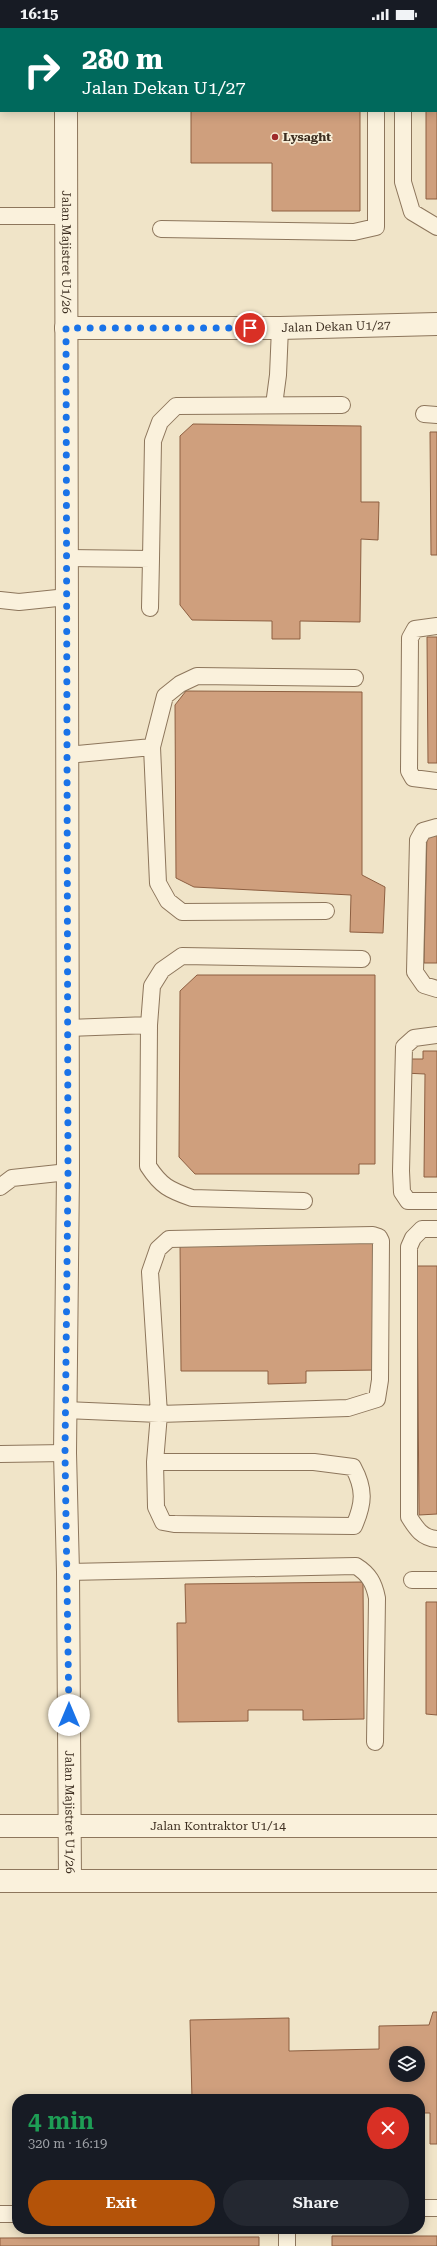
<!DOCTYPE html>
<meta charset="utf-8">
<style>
body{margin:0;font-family:"Roboto Serif",serif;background:#242831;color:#f1f3f6;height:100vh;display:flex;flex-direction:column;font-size:15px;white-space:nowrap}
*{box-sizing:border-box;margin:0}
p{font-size:13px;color:#9ea1a6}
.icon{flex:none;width:22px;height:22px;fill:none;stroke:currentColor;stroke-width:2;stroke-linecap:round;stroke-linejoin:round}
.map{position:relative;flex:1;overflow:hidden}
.sheet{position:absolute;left:12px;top:2066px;width:413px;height:140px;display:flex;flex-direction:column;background:#171b24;border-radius:16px;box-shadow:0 2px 10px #0003}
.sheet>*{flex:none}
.top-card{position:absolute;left:0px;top:0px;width:437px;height:84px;box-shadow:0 2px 10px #0003;background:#00695c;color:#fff;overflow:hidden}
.fabs{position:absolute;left:389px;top:2018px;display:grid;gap:8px}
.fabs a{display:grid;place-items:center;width:36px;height:36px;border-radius:50%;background:#171b24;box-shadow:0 2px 10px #0003;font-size:20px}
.pin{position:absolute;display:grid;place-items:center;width:34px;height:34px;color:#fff;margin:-17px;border:2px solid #fff;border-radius:50%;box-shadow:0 1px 4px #0007}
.me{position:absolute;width:44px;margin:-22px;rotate:0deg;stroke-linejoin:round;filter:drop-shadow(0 0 3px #0008)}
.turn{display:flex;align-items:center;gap:14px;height:84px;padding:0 16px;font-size:18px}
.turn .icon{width:52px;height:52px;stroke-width:2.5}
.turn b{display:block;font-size:28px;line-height:34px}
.round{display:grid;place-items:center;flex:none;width:42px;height:42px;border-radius:21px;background:#242831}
.head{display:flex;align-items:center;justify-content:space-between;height:68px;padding:0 16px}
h1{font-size:24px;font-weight:600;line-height:30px;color:#1e9e55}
.button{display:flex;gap:8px;margin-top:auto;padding:8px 16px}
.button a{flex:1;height:46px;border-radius:24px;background:#b45309;color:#fff;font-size:16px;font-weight:600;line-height:46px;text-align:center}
.button a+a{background:#242831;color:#f1f3f6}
.status{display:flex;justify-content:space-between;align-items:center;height:28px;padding:0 20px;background:#171b24;direction:ltr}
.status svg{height:11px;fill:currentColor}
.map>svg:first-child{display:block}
</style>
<div class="status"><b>16:15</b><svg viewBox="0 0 49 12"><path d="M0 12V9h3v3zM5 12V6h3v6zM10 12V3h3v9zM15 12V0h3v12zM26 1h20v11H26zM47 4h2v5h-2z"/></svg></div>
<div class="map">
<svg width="437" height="2218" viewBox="0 0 437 2218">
<rect width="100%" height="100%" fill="#f0e4c8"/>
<!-- building -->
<path fill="#cf9f7d" stroke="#8d5f41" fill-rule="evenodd" d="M191 0H360V1H191Z
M426 0H437V171H426V83H436V1Z
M191 83H360V183H272V135H191Z
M193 396 361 398V474H379L378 512 361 511 360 594 300 593V611H272V593L192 592 180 577V408Z
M430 404H437V527H431Z
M427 609H437V735H428Z
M186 663 362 664V847L385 859 383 905 350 904 351 867 194 859 176 850 175 677Z
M427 805H437V935H424Z
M197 947H375V1136H359V1146H195L179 1129 180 963Z
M423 1023H437V1149H424L425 1046 404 1045V1031H423Z
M376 1213 377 1342 306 1343V1355L268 1356V1343H181L180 1215Z
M417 1238H437V1486L419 1487Z
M363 1554 364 1691 303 1692V1682H248V1693L178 1694 177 1595H186L185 1556Z
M426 1574H437V1687L426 1686Z
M433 1984H437V2116H430V2085H420V2071H192L190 1992 289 1990V2023L379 2021V1998L429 1997ZM396 2025H418V2047H396Z
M332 2208H437V2218H332Z
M259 2209V2218H0V2210Z"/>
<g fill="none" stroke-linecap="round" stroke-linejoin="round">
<!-- service casing -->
<g stroke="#8d765c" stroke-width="18">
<path id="service" d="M376 0V1
M404 1V0
M403 83V154L412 184 437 199
M0 188H66
M161 201 354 204 376 199V83
M274 377 278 347 280 300
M424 386 437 387
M67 530 151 531 153 413 160 394 176 378 342 377
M0 572 19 574 67 569
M150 580 151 531
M437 598 415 601 410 610 409 743 413 750 437 753
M152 719 158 855 168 873 182 884 326 883
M67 727 152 719 165 668 180 656 197 648 355 650
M437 799 423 803 418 812 415 944 424 957 437 961
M68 1000 149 997
M437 1007 414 1010 404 1019 401 1143 402 1164 408 1173H437
M0 1159 12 1150 68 1144
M304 1173 192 1170C169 1162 161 1158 148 1138L149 997 152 958 162 942 182 928 362 931
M437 1201H422L413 1210 409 1219V1489C416 1500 422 1510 437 1511
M65 1382 159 1386 348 1380 377 1371 380 1352 381 1213 379 1209 373 1207 169 1211 158 1221 150 1244 159 1386 155 1434 156 1479 163 1494 174 1496 354 1498C364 1475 365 1461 353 1439L314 1434H155
M0 1426 65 1425
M68 1544 356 1538C369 1546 374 1555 377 1570L375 1714
M412 1552H437
M420 2180H437
M0 2186H17
M287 2218V2201"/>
</g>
<!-- minor casing -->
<g stroke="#8d765c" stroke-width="24">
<g id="minor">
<path d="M66 0V1"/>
<path id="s1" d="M66 83 68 1144 65 1425 68 1544 70 1853"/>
<path id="s2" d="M66 300H280L437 296"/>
</g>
</g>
<!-- tertiary casing -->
<g stroke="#8d765c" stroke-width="24">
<g id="tertiary">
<path id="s3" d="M0 1798H437"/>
<path d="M0 1853H437"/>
</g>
</g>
<!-- service -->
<use href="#service" stroke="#faf1dc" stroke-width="16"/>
<!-- minor -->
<use href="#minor" stroke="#faf1dc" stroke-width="22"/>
<!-- tertiary -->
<use href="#tertiary" stroke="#faf1dc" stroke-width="22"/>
</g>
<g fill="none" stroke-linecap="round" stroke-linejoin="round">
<!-- route -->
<path stroke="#1a73e8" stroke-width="7" stroke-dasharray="0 12.6" d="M69 1687 65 1425 68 1144 66 300H250"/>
</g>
<!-- markers -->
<circle fill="#9e2a2b" stroke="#f7eed8" stroke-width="1.5" cx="275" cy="109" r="4"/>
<g text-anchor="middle" stroke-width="3.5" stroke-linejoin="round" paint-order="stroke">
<!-- poi labels -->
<g font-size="12" font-weight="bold" fill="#3d2e20" stroke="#f7eed8" text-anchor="start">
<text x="283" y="113">Lysaght</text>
</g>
<!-- street labels -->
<g font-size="12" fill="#3d2e20" stroke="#f7eed8">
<text dy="4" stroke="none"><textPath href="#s1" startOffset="141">Jalan Majistret U1/26</textPath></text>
<text dy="4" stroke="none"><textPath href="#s2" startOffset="270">Jalan Dekan U1/27</textPath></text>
<text dy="4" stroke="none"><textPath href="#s1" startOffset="1701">Jalan Majistret U1/26</textPath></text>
<text dy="4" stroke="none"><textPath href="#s3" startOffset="218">Jalan Kontraktor U1/14</textPath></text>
</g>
</g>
</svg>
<div class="fabs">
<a><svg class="icon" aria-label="layers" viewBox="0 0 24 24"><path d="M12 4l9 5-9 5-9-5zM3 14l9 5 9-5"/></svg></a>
</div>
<div class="pin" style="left:250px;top:300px;background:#d93025"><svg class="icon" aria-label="arrive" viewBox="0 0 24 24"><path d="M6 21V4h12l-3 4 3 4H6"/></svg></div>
<svg class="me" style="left:69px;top:1687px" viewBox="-20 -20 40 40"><circle r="19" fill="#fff"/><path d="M0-13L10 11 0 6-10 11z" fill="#1a73e8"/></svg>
<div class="top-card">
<div class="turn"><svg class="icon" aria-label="right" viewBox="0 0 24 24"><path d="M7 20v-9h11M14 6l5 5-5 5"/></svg><div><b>280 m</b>Jalan Dekan U1/27</div></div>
</div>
<section class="sheet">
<div class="head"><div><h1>4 min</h1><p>320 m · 16:19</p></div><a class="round" style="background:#d93025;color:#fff"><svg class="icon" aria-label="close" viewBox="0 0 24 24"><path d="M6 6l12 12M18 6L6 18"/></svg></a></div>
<div class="button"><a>Exit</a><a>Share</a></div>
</section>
</div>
